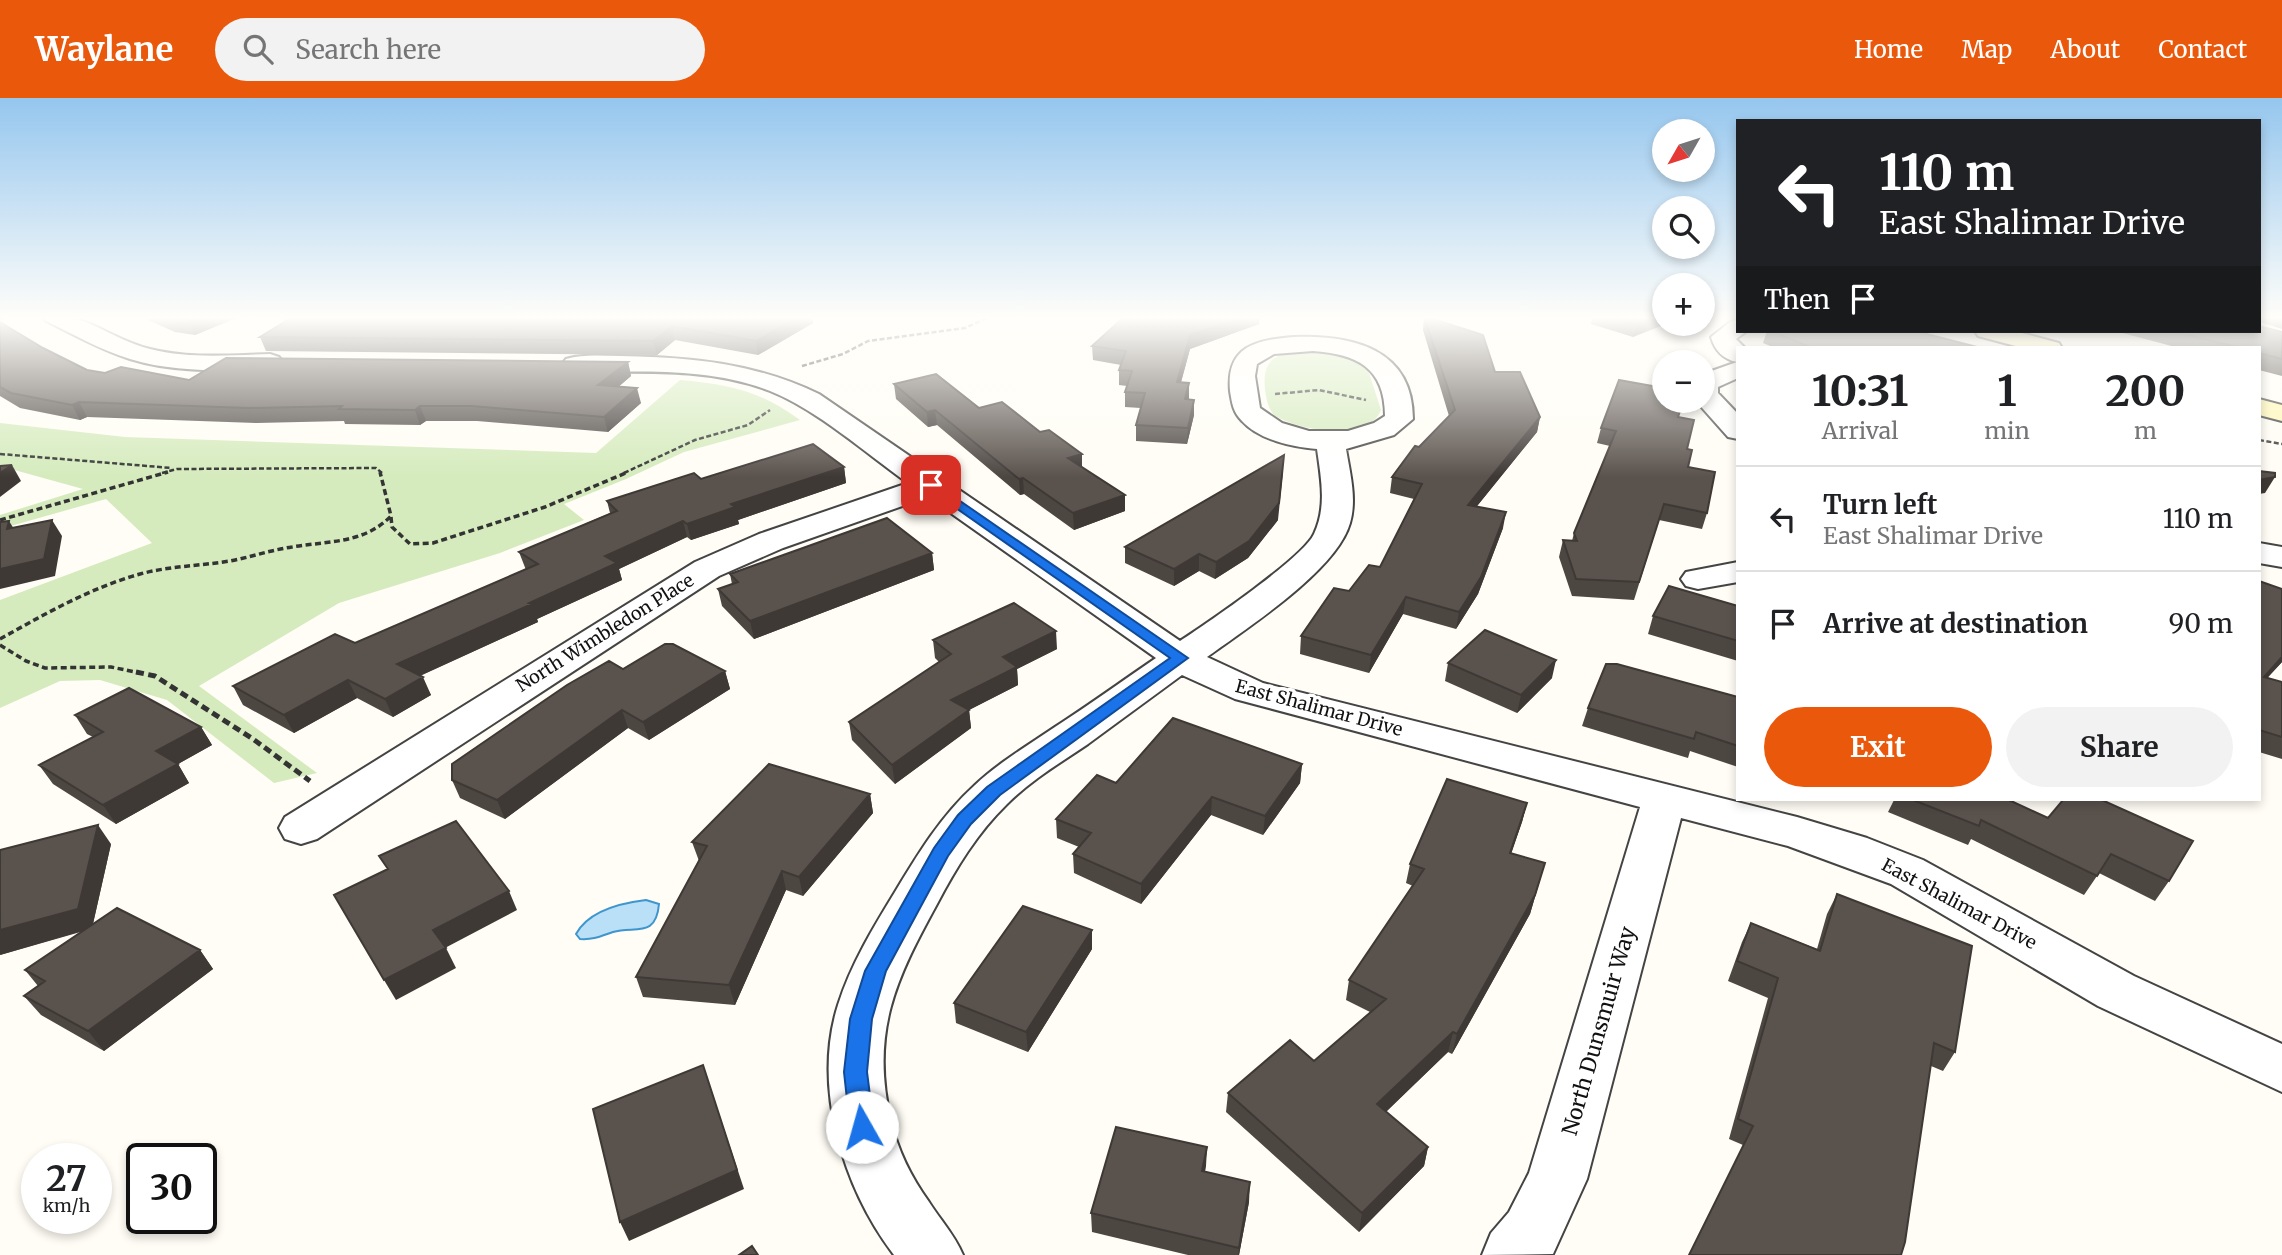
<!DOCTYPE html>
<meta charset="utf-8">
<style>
body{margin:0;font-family:Merriweather,serif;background:#f2f2f2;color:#202124;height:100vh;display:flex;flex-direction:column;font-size:26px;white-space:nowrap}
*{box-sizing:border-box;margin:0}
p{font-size:23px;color:#757577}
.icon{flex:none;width:38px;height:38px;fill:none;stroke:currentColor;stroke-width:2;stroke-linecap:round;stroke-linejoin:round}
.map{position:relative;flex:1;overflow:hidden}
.sheet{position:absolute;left:1736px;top:248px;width:525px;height:455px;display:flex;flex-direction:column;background:#fff;border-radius:0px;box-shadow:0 4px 10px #0003}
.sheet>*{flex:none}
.hud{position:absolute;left:1736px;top:21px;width:525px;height:214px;border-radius:0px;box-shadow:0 4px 10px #0003;background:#202124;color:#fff;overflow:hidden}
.needle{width:46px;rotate:231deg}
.controls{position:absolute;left:1652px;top:21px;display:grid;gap:14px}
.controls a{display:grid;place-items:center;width:63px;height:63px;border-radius:50%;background:#fff;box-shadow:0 4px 10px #0003;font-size:35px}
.speed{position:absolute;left:21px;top:1045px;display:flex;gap:14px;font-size:35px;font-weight:700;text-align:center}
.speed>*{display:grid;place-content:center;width:91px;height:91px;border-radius:50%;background:#fff;box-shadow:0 4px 10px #0003;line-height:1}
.speed small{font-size:18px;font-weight:400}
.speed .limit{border:4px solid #111;border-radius:10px;background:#fff;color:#111}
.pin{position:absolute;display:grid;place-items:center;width:60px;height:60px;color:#fff;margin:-30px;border-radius:14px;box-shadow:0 4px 10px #0006}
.me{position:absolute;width:77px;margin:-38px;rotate:353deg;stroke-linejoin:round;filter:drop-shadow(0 0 5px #0008)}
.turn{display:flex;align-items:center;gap:24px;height:147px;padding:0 28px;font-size:32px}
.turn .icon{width:91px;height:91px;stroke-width:2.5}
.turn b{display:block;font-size:49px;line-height:60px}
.then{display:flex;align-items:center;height:66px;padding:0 28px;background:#0003;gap:14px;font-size:26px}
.eta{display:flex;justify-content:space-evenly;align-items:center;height:119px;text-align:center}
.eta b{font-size:42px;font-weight:700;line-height:49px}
.button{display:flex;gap:14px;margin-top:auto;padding:14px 28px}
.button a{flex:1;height:80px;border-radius:42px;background:#ea580c;color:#fff;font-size:28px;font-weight:700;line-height:80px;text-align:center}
.button a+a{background:#f2f2f2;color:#202124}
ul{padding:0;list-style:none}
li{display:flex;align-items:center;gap:21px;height:105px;padding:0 28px;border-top:2px solid #e0e0e0}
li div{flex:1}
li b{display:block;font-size:26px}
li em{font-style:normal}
header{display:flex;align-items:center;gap:42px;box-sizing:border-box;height:98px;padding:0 35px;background:#ea580c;color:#fff}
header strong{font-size:33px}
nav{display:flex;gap:38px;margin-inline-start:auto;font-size:24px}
.search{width:490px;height:63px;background:#f2f2f2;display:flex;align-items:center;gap:18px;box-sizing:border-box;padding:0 24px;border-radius:38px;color:#757577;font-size:26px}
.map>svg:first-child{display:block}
</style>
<header>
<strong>Waylane</strong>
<div class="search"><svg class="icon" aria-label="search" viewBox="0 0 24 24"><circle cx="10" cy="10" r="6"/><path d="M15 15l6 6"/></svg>Search here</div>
<nav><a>Home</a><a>Map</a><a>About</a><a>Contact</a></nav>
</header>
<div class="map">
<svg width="2282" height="1157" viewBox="0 0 2282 1157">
<rect width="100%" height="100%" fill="#fffdf5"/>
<!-- green -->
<path fill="#d5ebbd" d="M1318 254 1347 259 1367 269 1381 312C1368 346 1297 332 1274 317 1268 310 1266 300 1265 291 1261 253 1286 254 1318 254Z
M680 282C728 286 761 293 800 322L684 354 626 381 564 406 584 422 500 455 339 505 199 588 317 675 274 685 167 602 100 582 60 583 0 610V502L152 445 106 401 0 431V417L83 391 0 368V325L125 339 596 355Z"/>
<!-- water -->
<path fill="#b9e0f7" stroke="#3f96cf" stroke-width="2" d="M646 802 659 806C656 840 636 828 613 834 601 838 594 842 580 841L576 836C589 812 621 805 646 802Z"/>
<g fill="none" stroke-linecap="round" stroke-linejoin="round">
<!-- street casing -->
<g stroke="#444" stroke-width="4">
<path id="street" d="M42 218C87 214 109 241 150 251 189 261 231 257 270 256L279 259 283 264 279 269 270 272C223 272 175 275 130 261 100 252 73 236 46 223Z
M1738 222V233H1747L1736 241 1745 250H1738V280L1718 289V295L1738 316V341L1728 339 1696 303H1703V276L1737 264C1723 261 1715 253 1711 239L1730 224Z
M1294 239C1351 237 1413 250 1413 321L1394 337 1346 351C1350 375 1357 401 1350 425 1337 472 1247 530 1207 559L1263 585 1797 719 1867 740 1923 762 2134 878 2282 946V994L2098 908 1891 786 1788 748 1681 720 1587 1081 1553 1156 1482 1157 1491 1135 1509 1114 1529 1075 1640 709 1235 601 1182 577C1151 600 1119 623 1088 646 1060 665 1031 682 1007 706 977 735 956 770 937 806 896 881 870 934 891 1023 898 1053 911 1079 929 1104 941 1123 954 1136 963 1157H894C843 1090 812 989 838 907 851 866 873 830 895 794 918 756 941 718 974 688 998 665 1027 648 1055 629 1089 607 1122 583 1156 560L928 399 783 450 719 478 317 741 301 746 285 741 279 730 285 719 695 464 759 436 908 385C867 356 816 311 770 293 709 269 640 274 575 274L566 271 562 266 566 261C583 256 602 258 620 258 690 259 755 265 819 296L1180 543C1207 525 1303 460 1314 436 1327 409 1321 380 1317 351 1293 349 1259 342 1242 323 1233 314 1232 305 1230 293 1226 248 1256 242 1294 239ZM1313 253C1356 256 1385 269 1385 318L1374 325 1348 333H1309L1282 325 1260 310 1255 278 1257 266 1274 256Z
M2259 445 2282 449V469L2259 465Z
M1738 464V484L1698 491 1686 488 1681 481 1686 474Z"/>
</g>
<!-- secondary casing -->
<g stroke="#333" stroke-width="4">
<path id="secondary" d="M1975 233H2014L2059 245 2062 250H2023L1978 238Z
M2259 301 2282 307V323L2259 317Z"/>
</g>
<!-- path-far2 -->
<path stroke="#333" stroke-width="2.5" stroke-dasharray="5 2.5" stroke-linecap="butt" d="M802 268 843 256 868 243 965 230 991 218
M1275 296 1319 292 1366 302
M2259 342 2282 346
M0 356 172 370
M162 375 177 371 376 370 382 375
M624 375 695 342 748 327 770 312"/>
<!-- path-far1 -->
<path stroke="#333" stroke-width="3.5" stroke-dasharray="6 3.5" stroke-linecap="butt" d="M391 419 392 429 410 446 433 445 545 409 628 374
M0 422 168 374
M0 541C45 516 90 490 140 476 170 468 199 468 230 463 251 459 271 452 292 449 327 443 364 446 391 418L380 374
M0 547 26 563 45 570 111 569 145 576"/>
<!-- path -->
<path stroke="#333" stroke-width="5" stroke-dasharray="8 4.5" stroke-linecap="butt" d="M136 574 155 578 253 641 310 683"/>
<!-- street -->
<use href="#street" fill="#fff" fill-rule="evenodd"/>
<!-- secondary -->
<use href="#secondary" fill="#fff6b0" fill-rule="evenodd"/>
</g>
<!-- wall -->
<path fill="#4d4742" d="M139 218H235L236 220 195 237 175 234Z
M1424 218 1495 274 1540 319 1537 334 1477 408 1503 430 1478 496 1456 531 1403 516 1369 575 1300 556 1301 538 1349 493 1380 469 1414 401 1390 395 1392 379 1419 349 1449 318 1423 232Z
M1593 218H1664L1633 239 1591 226Z
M2259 218H2282V231L2260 224 2259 225Z
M0 224 43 250 87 272 105 275 189 282 628 264 631 278 618 289 641 305 608 334 477 323H426L420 327 345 326 344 323 256 325 87 319 80 322 20 310 0 298Z
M813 225 758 257 675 242 657 257 266 253 260 239Z
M1259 226 1190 251 1181 284 1189 285V301L1194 302V317L1187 346 1136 343V327L1141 310 1125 309V294L1127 288 1119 287V272L1121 267 1093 262 1092 248Z
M1767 233H1915L1981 250H1775L1763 245Z
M2115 233H2259L2282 234V278L2259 272V250H2179Z
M894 286 979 310 1040 334 1082 356V369L1125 413 1074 432 1024 396 1020 397 937 327 928 329 896 301Z
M1664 303 1679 319 1687 351 1688 369 1707 415 1702 431 1659 422 1634 502 1572 498 1559 459 1563 442 1572 443 1574 435 1610 348 1597 345 1601 330Z
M844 369 846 385 738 422 739 426 691 442 687 439 619 471 622 482 537 521 538 524 420 578 431 597 393 619 357 600 294 635 243 607 233 588 355 545 526 472 519 454 610 415 607 403 701 381Z
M1278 422 1248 460 1215 481 1199 473 1174 488 1125 465V449Z
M932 455 934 472 754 541 722 508 718 491 732 486 730 476Z
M2259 483 2282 491V564L2267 580 2282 584V661L2259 654Z
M1738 508V563L1648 536 1653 518Z
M933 542 1057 551 1017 571 1018 587 969 612 971 630 895 686 852 642 849 624 939 564 935 560Z
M1448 565 1552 580 1517 615 1445 583Z
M623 571 725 573 730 591 649 642 628 630 505 721 460 700 452 682Z
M1738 599V669L1690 653 1688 660 1582 628 1588 610Z
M75 617 201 629 212 647 178 666 189 685 116 726 53 686 39 667 93 639 87 636Z
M1302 666 1300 685 1263 737 1211 717 1141 806 1074 775 1073 756 1079 749 1057 740 1056 721 1116 685Z
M870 696 873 715 803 798 786 792 735 907 643 899 636 879 699 763 692 744Z
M1894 702H2009L2169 783 2155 803 2099 775 2084 797 1971 741 1968 747 1888 714Z
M1527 705 1522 724 1511 755 1545 765 1530 816 1452 956 1448 954 1386 1014 1428 1049 1424 1068 1359 1134 1226 1014 1228 995 1314 963 1370 914 1346 902 1349 882 1413 788 1406 785 1410 766Z
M111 746 93 826 200 852 213 871 104 953 41 917 24 898 38 888 25 872 84 833 0 857Z
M1837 796 1955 954 1943 973 1931 968 1743 1047 1729 1041 1768 900 1728 883 1742 844 1751 825 1817 851 1827 816Z
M1092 832V851L1028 954 956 925 954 905Z
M1207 1049 1205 1074 1249 1104 1239 1157H1188L1092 1134 1091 1115Z"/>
<!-- shaded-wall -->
<path fill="#3f3936" d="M0 218H7L0 222Z
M203 218H235L236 220 195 237 189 223Z
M800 218H812L813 225 758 257 756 243Z
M1246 218H1260L1259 226 1190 251 1177 299V284L1190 237Z
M1657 218H1664V226H1666L1633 239 1637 226Z
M672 228 675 242 657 257 653 243Z
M628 264 631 278 603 302 598 287Z
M1189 285V299L1185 316V301Z
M637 290 641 305 608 334 604 319Z
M1194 302V317L1187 346 1188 330Z
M79 304 87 319 80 322 72 307Z
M420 308 426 323 420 327 415 312Z
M935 312 937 327 928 329 927 314Z
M1540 319 1537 334 1465 423 1468 407Z
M1082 356V372L1068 360Z
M12 367 21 383 0 399V375Z
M844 369 846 385 738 422 739 426 691 442 687 426 731 406Z
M1283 373 1278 422 1248 460 1215 481 1216 464Z
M2275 379 2265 395 2259 396V382Z
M1023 380 1024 396 1020 397 1019 381Z
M1125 397V413L1074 432 1073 415Z
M1506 414 1503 430 1478 496 1456 531 1459 514Z
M52 422 62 438 55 478 0 491V471Z
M9 423 19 439 7 431Z
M683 423 687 439 619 471 622 482 537 521 538 524 406 584 397 566 529 505 605 458Z
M932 455 934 472 754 541 750 523Z
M1199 456V473L1174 488V471Z
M1406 499 1403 516 1369 575 1371 557Z
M1056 533 1057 551 1017 571 1018 587 969 612 971 630 895 686 892 667 951 602 1003 559Z
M2282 559V564L2259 589 2264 579Z
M1556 562 1552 580 1517 615 1521 597Z
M725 573 730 591 649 642 643 624Z
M423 579 431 597 393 619 385 601Z
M348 582 357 600 294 635 284 617Z
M622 612 628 630 505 721 497 702Z
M201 629 212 647 178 666 189 685 116 726 103 707 156 653Z
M1302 666 1300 685 1263 737 1265 718Z
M870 696 873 715 803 798 799 779Z
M1212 699 1211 717 1141 806V786Z
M1527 705 1522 724 1505 774 1510 755Z
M98 727 111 746 92 830 0 857V832Z
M1545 765 1530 816 1452 956 1457 936Z
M782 773 786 792 735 907 729 887Z
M509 793 517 812 443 851 433 832Z
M1092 832V851L1028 954 1026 934Z
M446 850 456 870 396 902 384 882Z
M200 852 213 871 104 953 88 933Z
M1453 934 1448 954 1373 1026 1377 1006Z
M703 967 744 1091 629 1143 620 1124Z
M1207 1049 1206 1068 1201 1093 1202 1073Z
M1428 1049 1424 1068 1359 1134 1362 1115Z
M1250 1084 1249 1104 1239 1157H1238Z"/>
<!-- building -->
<path fill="#5a524d" stroke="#3f3936" stroke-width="2" d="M162 218H203L189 223 168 220Z
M294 218H800L756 243 672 228 653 243 260 239Z
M1132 218H1246L1190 237 1177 284 1189 285 1185 301 1194 302 1188 330 1136 327 1145 295 1125 294 1132 273 1119 272 1126 253 1092 248 1122 221Z
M1424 218 1483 237 1495 274H1520L1540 319 1468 407 1506 414 1481 479 1459 514 1406 499 1371 557 1301 538 1334 490 1349 493 1369 467 1380 469 1422 386 1392 379 1415 348 1419 349 1455 312Z
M1611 218H1657L1637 226Z
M0 224 43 250 87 272 105 275 121 269 189 282 226 260 628 264 598 287 637 290 604 319 472 308H420L415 312 339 311 342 308 249 310 79 304 72 307 11 295 0 289Z
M2259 228 2282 234V261L2259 255V250H2240L2173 233H2259Z
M1772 233H1915L1981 250H1812Z
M936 276 979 310 1002 304 1040 334 1049 332 1082 356 1068 360 1125 397 1073 415 1023 380 1019 381 935 312 927 314 894 286Z
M1619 282 1664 290V303L1683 304 1678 319 1694 322 1687 351 1692 352 1688 369 1715 374 1707 415 1664 406 1639 484 1576 481 1563 442 1577 443 1574 435 1616 333 1601 330Z
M813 346 844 369 731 406 735 409 687 426 683 423 605 458 617 465 529 505 532 506 397 566 423 579 385 601 348 582 284 617 233 588 335 536 355 545 538 466 519 454 617 413 607 403 694 375 701 381Z
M1284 357 1279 405 1249 443 1216 464 1199 456 1174 471 1125 449Z
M12 367 0 375V368Z
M2259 373 2275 375V379L2259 382Z
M887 420 932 455 750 523 718 491 738 484 730 476Z
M52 422 44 461 0 471V424L9 423 7 431Z
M2259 483 2282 491V559L2264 579 2282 584V639L2259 632Z
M1669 488 1738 508V543L1653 518Z
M1014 505 1056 533 1003 559 1017 569 951 602 969 612 892 667 849 624 951 556 933 542Z
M1485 532 1556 562 1521 597 1448 565Z
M665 546H673L725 573 643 624 622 612 497 702 452 682V666L567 587 609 563 623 571Z
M1606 566H1617L1738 599V648L1696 634 1694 641 1588 610Z
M129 590 201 629 156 653 178 666 103 707 39 667 103 634 75 617Z
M1173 620 1302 666 1265 718 1212 699 1141 786 1073 756 1091 735 1056 721 1097 677 1116 685Z
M769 666 870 696 799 779 782 773 729 887 636 879 707 748 692 744Z
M1447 681 1527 705 1510 755 1545 765 1535 797 1457 936 1453 934 1377 1006 1428 1049 1362 1115 1228 995 1290 942 1314 963 1386 901 1349 882 1424 771 1410 766Z
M1913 702H2009L2048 720 2063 702H2102L2193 743 2169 783 2111 756 2097 778 1981 722 1979 728Z
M456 723 509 793 433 832 446 850 384 882 334 797 388 771 379 758Z
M98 727 78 811 0 832V752Z
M1837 796 1972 848 1955 954 1934 945 1905 1144 1901 1157H1689L1753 1028 1738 1021 1778 880 1737 863 1751 825 1820 853Z
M1023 808 1092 832 1026 934 954 905Z
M117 810 200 852 88 933 24 898 45 883 25 872Z
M703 967 737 1072 620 1124 593 1011Z
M1116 1029 1207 1049 1202 1073 1250 1084 1239 1150 1091 1115Z
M752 1148 758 1157H739Z"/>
<!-- sky -->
<linearGradient id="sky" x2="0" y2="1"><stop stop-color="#95c6ee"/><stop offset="0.58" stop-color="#fffefa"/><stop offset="1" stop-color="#fffefa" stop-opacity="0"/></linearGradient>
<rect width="2282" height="379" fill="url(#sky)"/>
<!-- route -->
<path fill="#1a73e8" stroke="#114b97" stroke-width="2" d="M931 383 1188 560 1000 697 971 726 948 758 886 873 872 921 867 974 874 1029 870 1036 862 1040 854 1036 850 1029 844 974 850 921 865 873 934 750 958 717 987 689 1170 560 926 389 925 387Z"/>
<g text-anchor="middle" stroke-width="7" stroke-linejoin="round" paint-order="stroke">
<!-- street labels -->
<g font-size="18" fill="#111" stroke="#fff">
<text transform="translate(605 535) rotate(-32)" y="6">North Wimbledon Place</text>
<text transform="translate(1319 610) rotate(15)" y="6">East Shalimar Drive</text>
<text transform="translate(1959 806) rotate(28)" y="6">East Shalimar Drive</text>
</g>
<!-- near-street labels -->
<g font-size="21" fill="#111" stroke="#fff">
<text transform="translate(1599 933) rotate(-74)" y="7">North Dunsmuir Way</text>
</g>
</g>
</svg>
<div class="controls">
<a><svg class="needle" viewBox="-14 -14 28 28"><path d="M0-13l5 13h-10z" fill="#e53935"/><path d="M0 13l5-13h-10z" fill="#757577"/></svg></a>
<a><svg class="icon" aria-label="search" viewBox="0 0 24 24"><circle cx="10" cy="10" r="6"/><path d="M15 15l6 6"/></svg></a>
<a>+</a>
<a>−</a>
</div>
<div class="speed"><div>27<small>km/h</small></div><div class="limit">30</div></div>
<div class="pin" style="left:931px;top:387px;background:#d93025"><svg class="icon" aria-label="arrive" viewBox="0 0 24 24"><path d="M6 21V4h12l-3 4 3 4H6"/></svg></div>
<svg class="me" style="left:862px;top:1029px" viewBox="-20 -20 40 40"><circle r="19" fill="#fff"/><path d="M0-13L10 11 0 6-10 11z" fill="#1a73e8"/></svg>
<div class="hud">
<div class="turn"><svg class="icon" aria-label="left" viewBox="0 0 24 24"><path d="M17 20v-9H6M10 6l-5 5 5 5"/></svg><div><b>110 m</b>East Shalimar Drive</div></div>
<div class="then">Then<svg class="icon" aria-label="arrive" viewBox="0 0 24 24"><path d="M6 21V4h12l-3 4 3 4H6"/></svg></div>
</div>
<section class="sheet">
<div class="eta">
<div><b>10:31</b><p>Arrival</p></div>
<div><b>1</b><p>min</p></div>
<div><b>200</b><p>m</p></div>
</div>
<ul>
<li><svg class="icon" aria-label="left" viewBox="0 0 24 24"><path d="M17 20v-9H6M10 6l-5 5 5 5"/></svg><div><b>Turn left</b><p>East Shalimar Drive</p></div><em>110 m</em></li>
<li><svg class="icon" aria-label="arrive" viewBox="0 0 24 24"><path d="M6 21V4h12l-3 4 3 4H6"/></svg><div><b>Arrive at destination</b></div><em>90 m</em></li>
</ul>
<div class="button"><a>Exit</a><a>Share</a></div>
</section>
</div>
